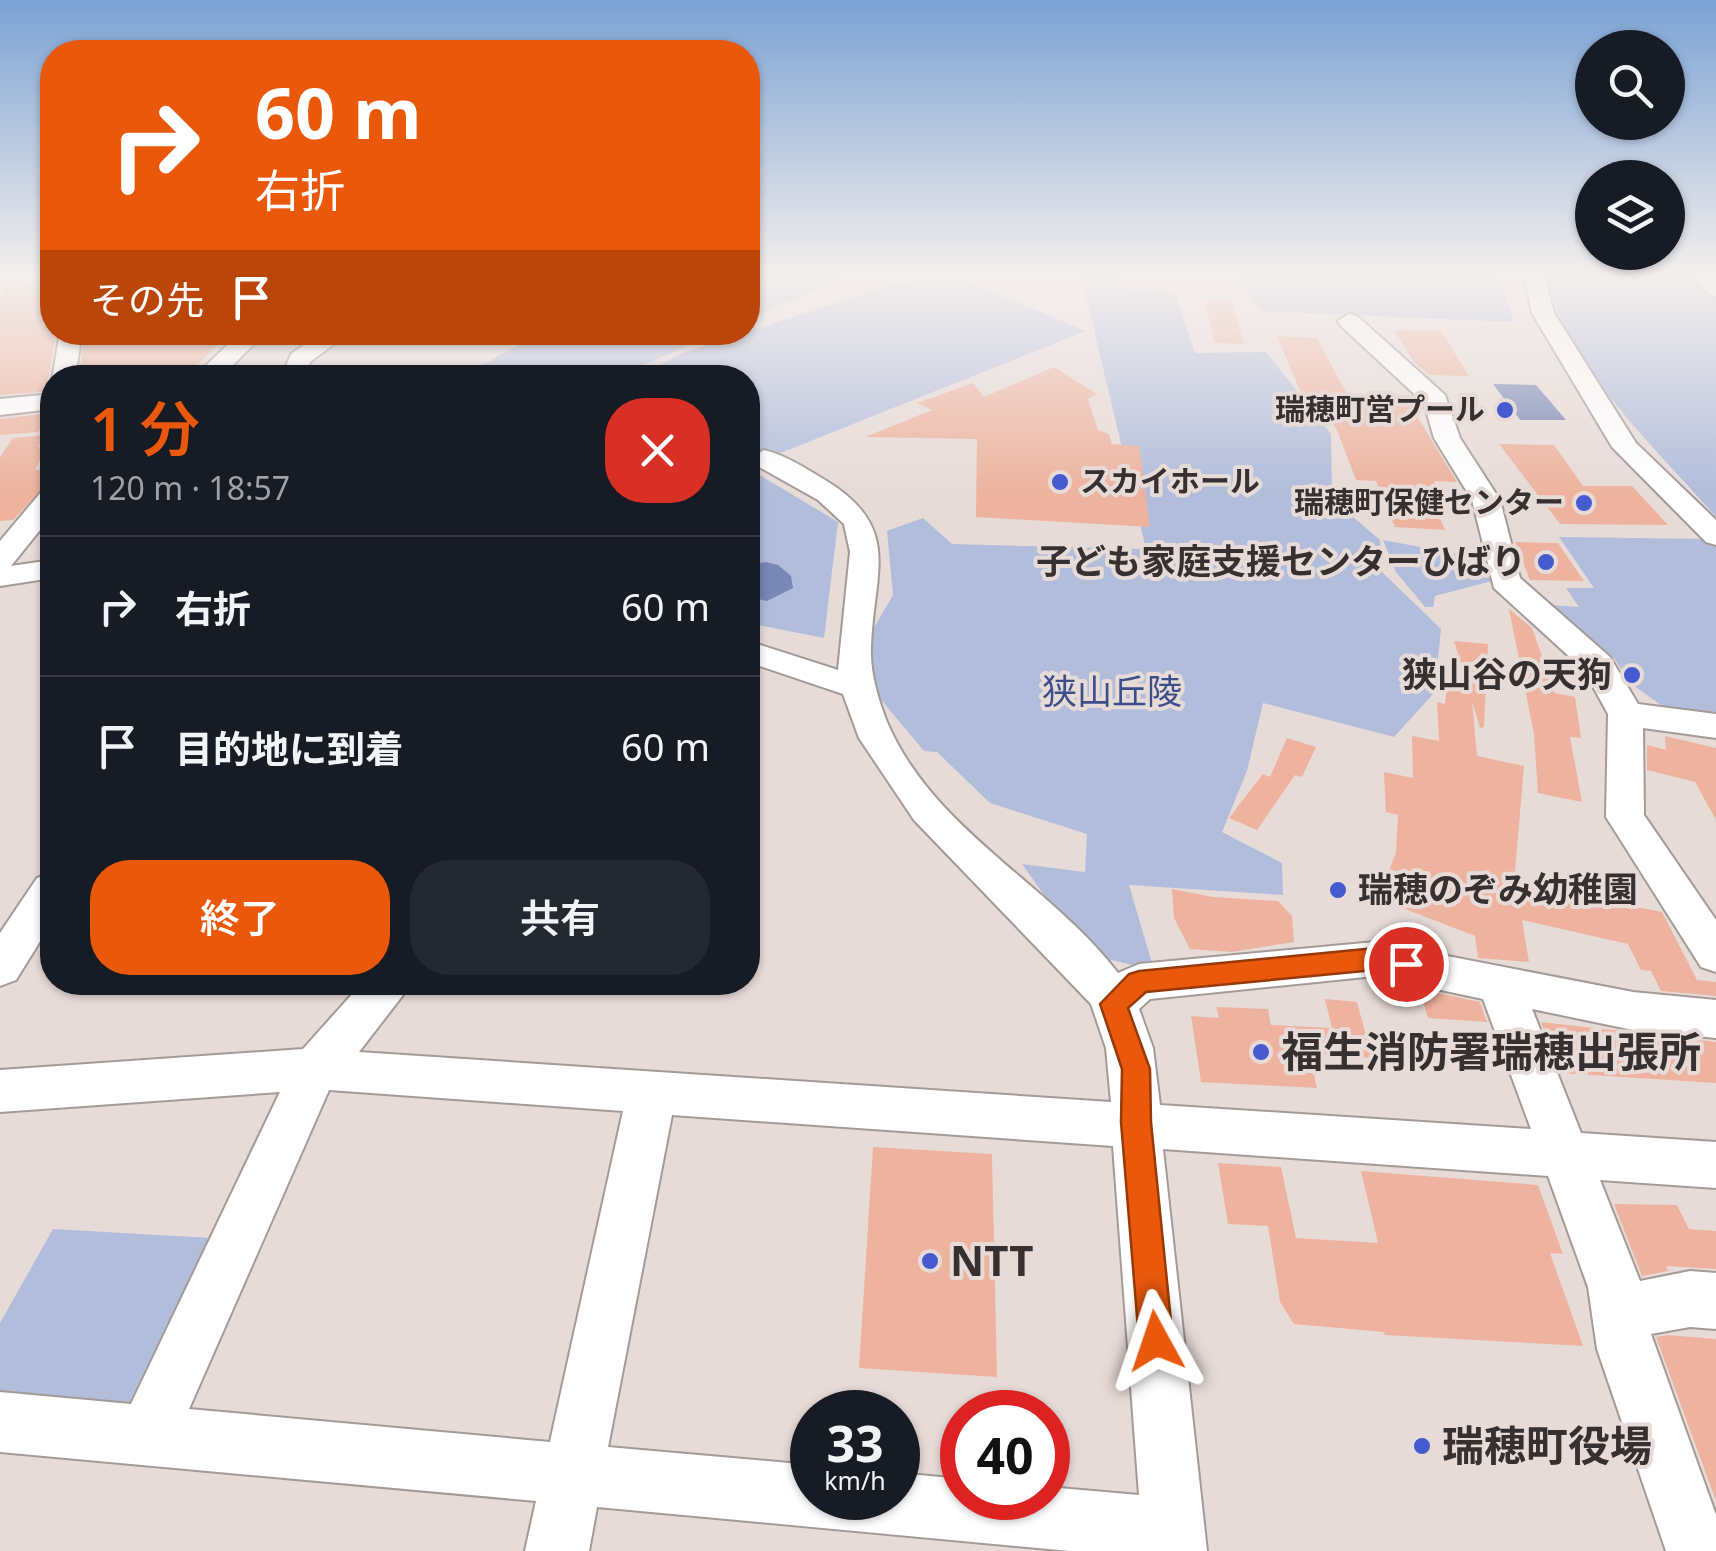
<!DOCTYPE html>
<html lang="ja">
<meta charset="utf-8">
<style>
body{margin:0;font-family:"Noto Sans","Noto Sans JP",sans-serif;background:#242831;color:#f1f3f6;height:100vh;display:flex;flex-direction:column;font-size:38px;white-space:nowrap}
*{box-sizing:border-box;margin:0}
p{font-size:32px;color:#9ea1a6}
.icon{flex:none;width:55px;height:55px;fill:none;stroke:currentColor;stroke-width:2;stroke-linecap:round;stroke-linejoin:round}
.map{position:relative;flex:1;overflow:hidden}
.drawer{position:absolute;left:40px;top:365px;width:720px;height:630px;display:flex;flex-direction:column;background:#171b24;border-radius:40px;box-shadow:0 2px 8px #0004}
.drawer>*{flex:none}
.hud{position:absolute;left:40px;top:40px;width:720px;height:305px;border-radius:40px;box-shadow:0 2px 8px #0004;background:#ea580c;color:#fff;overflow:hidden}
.controls{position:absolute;left:1575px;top:30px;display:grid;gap:20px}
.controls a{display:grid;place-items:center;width:110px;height:110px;border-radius:50%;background:#171b24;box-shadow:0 2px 8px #0004;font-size:50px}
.speed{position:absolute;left:790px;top:1390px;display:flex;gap:20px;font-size:50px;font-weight:700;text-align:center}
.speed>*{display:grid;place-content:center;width:130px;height:130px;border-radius:50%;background:#171b24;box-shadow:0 2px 8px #0004;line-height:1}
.speed small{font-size:25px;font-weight:400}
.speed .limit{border:15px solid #d22;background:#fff;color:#111}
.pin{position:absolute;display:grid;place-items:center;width:85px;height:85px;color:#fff;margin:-42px;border:5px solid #fff;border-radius:50%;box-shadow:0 2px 10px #0007}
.me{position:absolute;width:110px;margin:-55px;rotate:355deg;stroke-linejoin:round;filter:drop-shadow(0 0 8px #0008)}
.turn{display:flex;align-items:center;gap:35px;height:210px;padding:0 50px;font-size:45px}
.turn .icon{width:130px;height:130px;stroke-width:2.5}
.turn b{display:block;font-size:70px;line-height:85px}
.then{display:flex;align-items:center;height:95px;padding:0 50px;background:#0003;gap:20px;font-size:38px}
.round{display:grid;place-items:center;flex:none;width:105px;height:105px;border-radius:40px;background:#242831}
.summary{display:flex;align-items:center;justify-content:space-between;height:170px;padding:0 50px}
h1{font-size:60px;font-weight:600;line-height:75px;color:#ea580c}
.button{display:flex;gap:20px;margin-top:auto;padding:20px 50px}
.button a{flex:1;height:115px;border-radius:40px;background:#ea580c;color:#fff;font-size:40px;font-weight:600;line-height:115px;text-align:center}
.button a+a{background:#242831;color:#f1f3f6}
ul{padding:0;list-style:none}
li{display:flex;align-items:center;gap:30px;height:140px;padding:0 50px;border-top:2px solid #363941}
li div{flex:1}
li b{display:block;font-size:38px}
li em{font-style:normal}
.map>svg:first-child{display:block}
</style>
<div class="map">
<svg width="1716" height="1551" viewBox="0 0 1716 1551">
<rect width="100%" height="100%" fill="#e7dbd8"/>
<!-- green -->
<path fill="#b2bddb" d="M748 275H853L748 318Z
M1081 275H1125V288L1175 293 1195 353 1266 352 1331 434 1332 499 1380 540 1382 572 1441 629 1435 692 1394 737 1263 703 1247 771 1222 832 1282 863 1283 895 1129 885 1154 970 1086 954 1022 864 1085 872 1087 834 990 803 937 752 924 751 852 665 893 595 887 531 923 518 952 544 1146 549Z
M1236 275H1498L1514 322 1263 311 1237 282 1244 278Z
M1545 275H1716V517C1655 446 1568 369 1545 275Z
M959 277 1085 331 756 463 748 458V378H637L680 354 894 284Z
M541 332H715V333L617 377H461Z
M748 468 838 522 824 638 748 623Z
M1559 537 1711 539 1716 544V716L1668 710 1630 683 1614 658 1551 605 1579 607 1566 588H1594Z
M1383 540 1485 559 1492 581 1435 596 1433 607H1425L1396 572Z
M53 1229 211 1238 128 1415 0 1408V1323Z"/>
<!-- water -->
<path fill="#7887b6" d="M1493 384 1536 385 1566 420H1520Z
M766 562 778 565 791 576 793 588 767 601 748 597V565Z"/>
<!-- building -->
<path fill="#edb39f" d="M52 281 55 339 48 379 52 391 0 395V297L5 288Z
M1205 300 1231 301 1244 344 1215 343Z
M1394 330 1441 331 1469 376 1429 375 1414 362Z
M109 332H184L179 341 218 343 185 378H79L85 335Z
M1277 336 1317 338 1351 402 1409 403 1457 482 1434 481 1447 506 1434 505 1445 530 1395 527 1376 481 1356 480 1337 430 1311 394 1301 393Z
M1054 367 1097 394 1088 399 1098 430 1109 434 1112 444 1139 446 1150 527 976 517 977 439 865 437 932 410 917 403 973 383 984 397Z
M50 413 38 432 0 435V419Z
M45 435 38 447 47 446 35 470 52 468 44 487 13 520 0 521V457L13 438Z
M1499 444 1554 445 1583 486H1632L1668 525 1560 524Z
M1515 542 1558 543 1584 581 1530 580Z
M1509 609 1532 628 1555 693 1575 697 1581 738 1570 737 1582 802 1538 793 1534 734Z
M1454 641 1488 644 1484 727 1480 728 1472 701 1477 756 1524 766 1514 883 1662 912 1697 980 1716 982V996L1661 991 1651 971 1641 970 1628 944 1522 920 1529 962 1478 958 1475 936 1379 899 1396 852 1398 815 1386 812 1384 772 1413 778 1412 736 1439 741 1437 702 1445 704 1448 676 1466 680Z
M1665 736 1716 748V820L1695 782 1647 770V745L1666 750Z
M1287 738 1316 747 1302 777 1295 775 1257 830 1229 818 1263 774 1270 777Z
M1172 889 1213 897 1278 901 1292 916 1294 942 1232 952 1190 949 1174 918Z
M1419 989 1480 1002 1487 1022 1428 1018Z
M1325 999 1357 1002 1372 1058 1309 1053 1317 1088 1201 1082 1191 1016 1219 1018 1216 1007 1268 1009 1271 1025 1332 1028Z
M1541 1022 1716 1042V1083L1561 1073Z
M873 1147 992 1154 997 1377 859 1368Z
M1218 1163 1281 1167 1296 1238 1378 1243 1361 1171 1538 1185 1563 1254 1550 1253 1583 1346 1385 1335 1384 1332 1294 1324 1280 1302 1268 1226 1228 1224Z
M1614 1204 1677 1205 1689 1229 1716 1231V1269L1666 1266 1668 1271 1642 1276Z
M1667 1335 1716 1339V1501L1656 1337Z"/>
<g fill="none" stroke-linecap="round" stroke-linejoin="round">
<!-- minor casing -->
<g stroke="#a49a96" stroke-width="4">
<path id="minor" d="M1524 275H1544L1554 313 1636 443 1716 520V545L1706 542 1612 447 1532 313Z
M1696 275H1716V296L1708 295Z
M1349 314 1357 316 1445 395 1460 438 1500 500 1520 578 1610 657 1638 704 1716 714V738L1643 728 1644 815 1716 920V972L1701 967 1606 817 1608 714 1584 670 1494 588 1472 500 1434 438 1424 403 1341 326 1338 321Z
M60 332H82L75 378 52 380Z
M241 332H266L220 378H193Z
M323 332H350L310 362 305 378H281L291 354Z
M52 394V409L0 415V399Z
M764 450C785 455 807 469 825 480 904 528 873 573 871 648 870 673 878 699 887 722 933 830 1050 884 1118 973L1139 964 1375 942 1633 992 1716 1000V1038L1633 1030 1532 1009 1581 1133 1716 1142V1188L1600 1180 1640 1281 1690 1271 1716 1273V1329L1690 1327 1651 1334 1716 1515V1551H1666L1597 1349 1588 1287 1548 1176 1163 1149 1207 1551H1070L597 1507 589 1551H525L536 1501 0 1452V1392L131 1404 280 1092 0 1112V1070L303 1049 363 982H413L359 1052 1111 1102 1106 1048 1091 1004 914 820 859 738 843 694 748 662V641L838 670 850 552 844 524 818 500 754 464 751 458ZM1375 976 1483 999 1531 1129 1160 1105 1153 1048 1139 1009 1150 999ZM329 1090 623 1111 550 1442 189 1409ZM672 1115 1113 1146 1139 1495 1048 1487V1498H962V1479L898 1473V1498H812V1465L608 1447Z
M52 489V515L11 566 52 560V578L0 586V541L42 491Z
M52 873V922L16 980 0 986V933L37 878Z"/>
</g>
<!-- minor -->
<use href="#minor" fill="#fff" fill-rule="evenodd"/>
</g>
<!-- sky -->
<linearGradient id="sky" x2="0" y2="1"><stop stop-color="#7ba2d4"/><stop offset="0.56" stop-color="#f4efed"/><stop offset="1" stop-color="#f4efed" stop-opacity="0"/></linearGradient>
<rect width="1716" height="492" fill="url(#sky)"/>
<!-- route -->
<path fill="#ea580c" stroke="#983908" stroke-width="2.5" d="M1375 948 1415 957 1419 964 1406 975 1375 970 1146 992 1128 1008 1150 1069 1151 1122 1173 1341 1168 1353 1156 1358 1144 1353 1139 1341 1121 1122 1122 1069 1100 1004 1129 974 1139 971Z"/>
<!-- markers -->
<g fill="#455bcf" stroke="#e7dbd8" stroke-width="4">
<circle cx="1505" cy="410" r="10"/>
<circle cx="1060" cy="482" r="10"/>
<circle cx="1584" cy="503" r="10"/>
<circle cx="1546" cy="562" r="10"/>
<circle cx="1632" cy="675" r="10"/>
<circle cx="1338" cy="890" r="10"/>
<circle cx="1261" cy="1052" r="10"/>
<circle cx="930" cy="1261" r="10"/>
<circle cx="1422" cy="1446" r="10"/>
</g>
<g text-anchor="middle" stroke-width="8" stroke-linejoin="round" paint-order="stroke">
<!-- far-poi labels -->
<g font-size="30" font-weight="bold" fill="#363130" stroke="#e7dbd8" text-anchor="end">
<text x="1485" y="420">瑞穂町営プール</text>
<text x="1080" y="492" text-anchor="start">スカイホール</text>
<text x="1564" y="513">瑞穂町保健センター</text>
</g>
<!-- poi labels -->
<g font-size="35" font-weight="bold" fill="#363130" stroke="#e7dbd8" text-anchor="end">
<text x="1526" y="574">子ども家庭支援センターひばり</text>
<text x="1612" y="687">狭山谷の天狗</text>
<text x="1358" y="902" text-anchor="start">瑞穂のぞみ幼稚園</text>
</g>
<!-- park labels -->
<g font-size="35" fill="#3e4e8b" stroke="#e7dbd8">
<text x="1112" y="704">狭山丘陵</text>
</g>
<!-- near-poi labels -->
<g font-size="42" font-weight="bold" fill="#363130" stroke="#e7dbd8" text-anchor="start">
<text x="1281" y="1067">福生消防署瑞穂出張所</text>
<text x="950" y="1276">NTT</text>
<text x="1442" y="1461">瑞穂町役場</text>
</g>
</g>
</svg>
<div class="controls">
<a><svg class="icon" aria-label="search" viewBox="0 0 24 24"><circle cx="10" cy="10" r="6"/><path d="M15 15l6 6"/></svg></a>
<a><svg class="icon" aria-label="layers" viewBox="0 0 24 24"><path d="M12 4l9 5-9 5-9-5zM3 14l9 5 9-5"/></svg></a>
</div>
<div class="speed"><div>33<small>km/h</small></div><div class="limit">40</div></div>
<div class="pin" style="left:1406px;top:964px;background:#d93025"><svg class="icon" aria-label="arrive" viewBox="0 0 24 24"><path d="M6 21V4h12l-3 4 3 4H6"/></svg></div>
<svg class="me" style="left:1156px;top:1341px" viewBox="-20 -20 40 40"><path d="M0-17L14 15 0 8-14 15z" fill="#ea580c" stroke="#fff" stroke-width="4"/></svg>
<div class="hud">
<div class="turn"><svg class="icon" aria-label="right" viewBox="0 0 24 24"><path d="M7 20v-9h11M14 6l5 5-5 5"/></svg><div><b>60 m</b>右折</div></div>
<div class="then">その先<svg class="icon" aria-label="arrive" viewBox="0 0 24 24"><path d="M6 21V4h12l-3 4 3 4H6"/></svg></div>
</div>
<section class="drawer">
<div class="summary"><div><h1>1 分</h1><p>120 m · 18:57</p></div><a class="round" style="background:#d93025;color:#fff"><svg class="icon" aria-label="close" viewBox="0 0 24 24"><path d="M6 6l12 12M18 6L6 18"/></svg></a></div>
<ul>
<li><svg class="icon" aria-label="right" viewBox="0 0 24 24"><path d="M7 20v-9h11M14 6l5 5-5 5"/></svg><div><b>右折</b></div><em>60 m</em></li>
<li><svg class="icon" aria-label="arrive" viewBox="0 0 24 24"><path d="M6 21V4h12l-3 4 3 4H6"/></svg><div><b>目的地に到着</b></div><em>60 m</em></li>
</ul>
<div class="button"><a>終了</a><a>共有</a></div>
</section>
</div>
